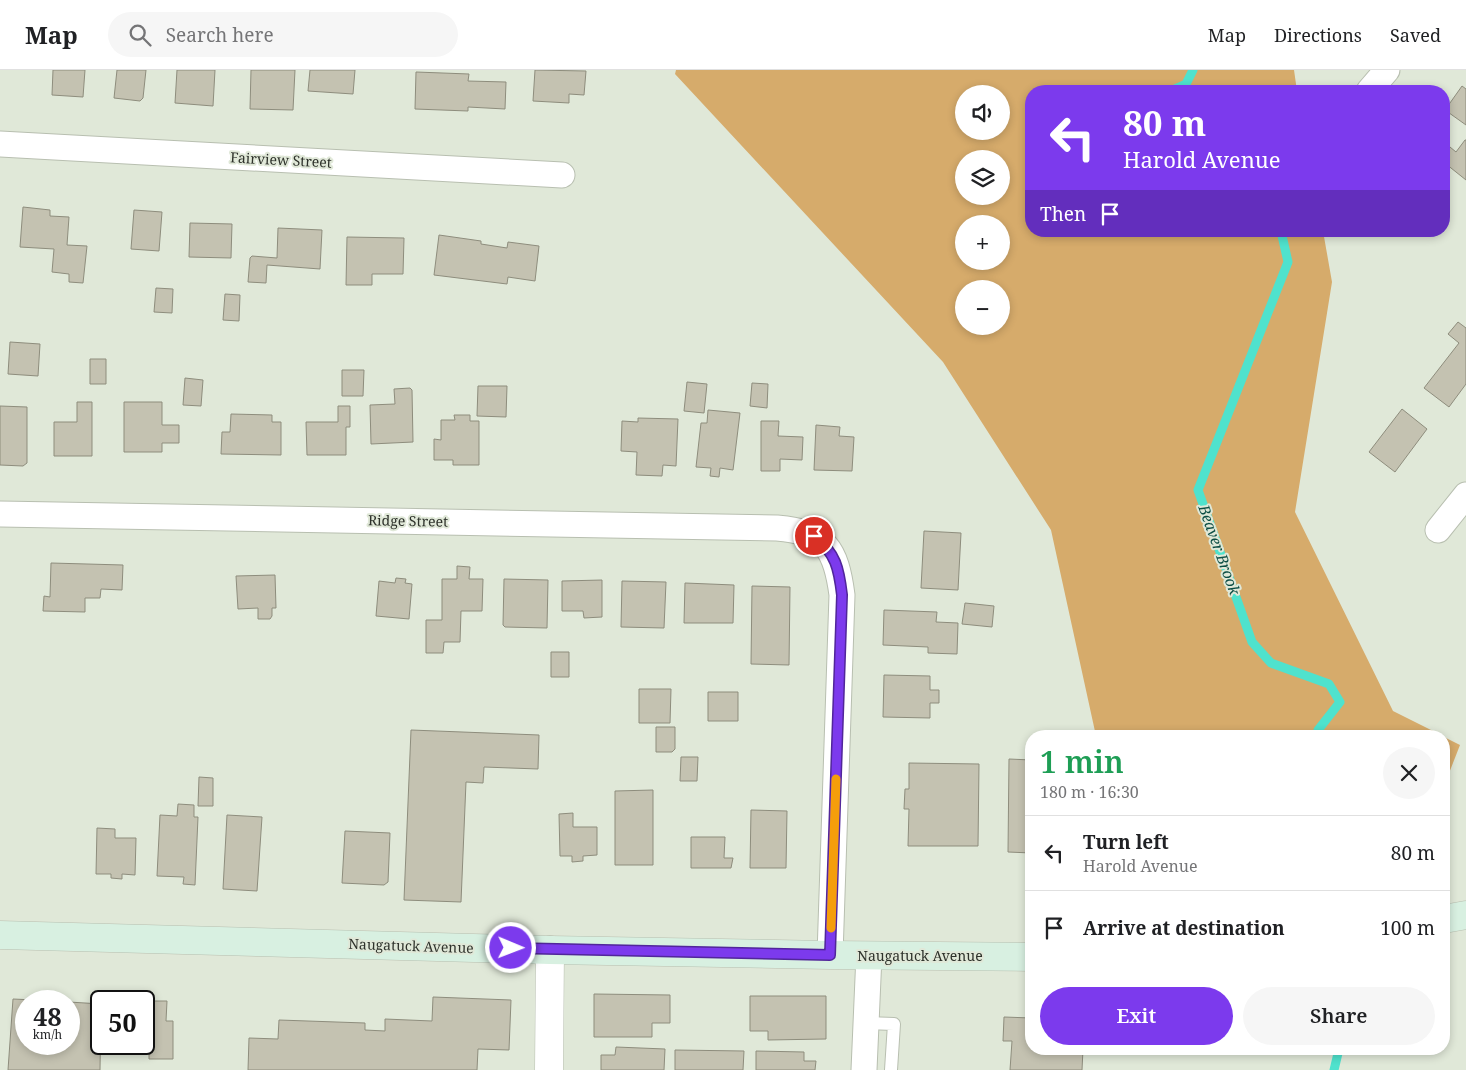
<!DOCTYPE html>
<meta charset="utf-8">
<style>
body{margin:0;font-family:"Noto Serif",serif;background:#f6f6f6;color:#202124;height:100vh;display:flex;flex-direction:column;font-size:19px;white-space:nowrap}
*{box-sizing:border-box;margin:0}
p{font-size:16px;color:#757577}
.icon{flex:none;width:28px;height:28px;fill:none;stroke:currentColor;stroke-width:2;stroke-linecap:round;stroke-linejoin:round}
.map{position:relative;flex:1;overflow:hidden}
.drawer{position:absolute;left:1025px;top:660px;width:425px;height:325px;display:flex;flex-direction:column;background:#fff;border-radius:20px;box-shadow:0 2px 8px #0003}
.drawer>*{flex:none}
.hud{position:absolute;left:1025px;top:15px;width:425px;height:152px;border-radius:20px;box-shadow:0 2px 8px #0003;background:#7c3aed;color:#fff;overflow:hidden}
.tools{position:absolute;left:955px;top:15px;display:grid;gap:10px}
.tools a{display:grid;place-items:center;width:55px;height:55px;border-radius:50%;background:#fff;box-shadow:0 2px 8px #0003;font-size:25px}
.speed{position:absolute;left:15px;top:920px;display:flex;gap:10px;font-size:25px;font-weight:700;text-align:center}
.speed>*{display:grid;place-content:center;width:65px;height:65px;border-radius:50%;background:#fff;box-shadow:0 2px 8px #0003;line-height:1}
.speed small{font-size:12px;font-weight:400}
.speed .limit{border:2px solid #111;border-radius:8px;background:#fff;color:#111}
.pin{position:absolute;display:grid;place-items:center;width:42px;height:42px;color:#fff;margin:-21px;border:2px solid #fff;border-radius:50%;box-shadow:0 1px 5px #0007}
.me{position:absolute;width:55px;margin:-28px;rotate:91deg;stroke-linejoin:round;filter:drop-shadow(0 0 4px #0008)}
.turn{display:flex;align-items:center;gap:18px;height:105px;padding:0 15px;font-size:22px}
.turn .icon{width:65px;height:65px;stroke-width:2.5}
.turn b{display:block;font-size:35px;line-height:42px}
.then{display:flex;align-items:center;height:48px;padding:0 15px;background:#0003;gap:10px;font-size:19px}
.round{display:grid;place-items:center;flex:none;width:52px;height:52px;border-radius:26px;background:#f6f6f6}
.headline{display:flex;align-items:center;justify-content:space-between;height:85px;padding:0 15px}
h1{font-size:30px;font-weight:600;line-height:38px;color:#1e9e55}
.button{display:flex;gap:10px;margin-top:auto;padding:10px 15px}
.button a{flex:1;height:58px;border-radius:30px;background:#7c3aed;color:#fff;font-size:20px;font-weight:600;line-height:58px;text-align:center}
.button a+a{background:#f6f6f6;color:#202124}
ul{padding:0;list-style:none}
li{display:flex;align-items:center;gap:15px;height:75px;padding:0 15px;border-top:1px solid #e0e0e0}
li div{flex:1}
li b{display:block;font-size:19px}
li em{font-style:normal}
header{display:flex;align-items:center;gap:30px;box-sizing:border-box;height:70px;padding:0 25px;background:#fff;border-bottom:1px solid #e0e0e0}
header strong{font-size:24px}
nav{display:flex;gap:28px;margin-inline-start:auto;font-size:18px}
.search{width:350px;height:45px;background:#f6f6f6;display:flex;align-items:center;gap:12px;box-sizing:border-box;padding:0 18px;border-radius:28px;color:#757577;font-size:19px}
.map>svg:first-child{display:block}
</style>
<header>
<strong>Map</strong>
<div class="search"><svg class="icon" aria-label="search" viewBox="0 0 24 24"><circle cx="10" cy="10" r="6"/><path d="M15 15l6 6"/></svg>Search here</div>
<nav><a>Map</a><a>Directions</a><a>Saved</a></nav>
</header>
<div class="map">
<svg width="1466" height="1000" viewBox="0 0 1466 1000">
<rect width="100%" height="100%" fill="#e0e8d8"/>
<!-- green -->
<path fill="#d6ab6b" fill-rule="evenodd" d="M676 0H1294L1297 21H1031V161H1323L1332 212 1295 442 1393 641 1443 666H1096L1051 460 943 292 675 4ZM964 24H1001V61H964ZM964 89H1001V126H964ZM964 154H1001V191H964ZM964 219H1001V256H964Z
M1444 667 1460 675 1444 716Z"/>
<g fill="none" stroke-linecap="round" stroke-linejoin="round">
<!-- stream -->
<path stroke="#4fe2cd" stroke-width="9" d="M1170 21 1186 14 1193 0
M1281 161 1288 192 1198 420 1252 572 1271 593 1329 614 1340 632 1318 660V666
M1334 1000 1339 979"/>
</g>
<!-- building -->
<path fill="#c4c2b1" stroke="#8e8d7d" d="M53 0H85L83 27 52 25Z
M117 0H146L143 28 140 31 114 28Z
M177 0H215L213 36 175 33Z
M251 0H295L293 40 250 39Z
M310 0H355L353 24 308 21Z
M535 0 586 1 584 25 569 24V33L533 31Z
M416 2 469 4 468 11 506 12 505 39 468 37V41L415 39Z
M1462 16 1466 19V55L1445 40Z
M1465 70H1466V110L1446 94 1444 96V72L1456 82Z
M23 137 50 140V146L69 147 67 175 87 176 83 213 69 212V204L52 202 54 179 20 177Z
M134 140 162 142 159 181 131 179Z
M190 153 232 154 231 188 189 187Z
M278 158 322 160 320 199 267 195 266 213 248 212 250 188 252 186 277 188Z
M439 165 481 171V174L507 178 508 172 539 176 535 211 508 207 507 214 434 205Z
M347 167 404 168 403 204H372V215H346Z
M156 218 173 219 172 243 154 242Z
M225 224 240 225 239 251 223 250Z
M1458 252 1466 258V314L1449 337 1424 318 1459 273 1448 264Z
M10 272 40 274 38 306 8 304Z
M90 289H106V314H90Z
M342 300H364L363 326H342Z
M185 308 203 310 201 336 183 335Z
M687 312 707 314 704 343 684 341Z
M752 313 768 314 767 338 750 336Z
M478 316H507L506 347 477 346Z
M410 318 412 320 413 372 371 374 370 335 395 334 394 319Z
M77 332H92V386H54V352H77Z
M124 332H162V355H179V373H162V382H124Z
M0 336 27 337V393L23 396 0 395Z
M338 336H350V357H346V385H307L306 352H338Z
M1402 339 1427 359 1395 402 1369 382Z
M708 340 740 343 733 400 720 398 719 407 710 406 711 398 696 397 701 353H707Z
M231 344 272 345V352H281V385L221 384 222 362H230Z
M454 345H470V351H479V395H453V390H434V369L441 370V350H455Z
M638 348 678 349 676 396 663 395 662 406 636 405 637 382 621 381 622 351 638 352Z
M761 351H779L778 366 803 367 802 390 780 389V401H761Z
M816 355 840 357 839 366 854 367 852 401 814 400Z
M924 461 961 463 958 520 921 518Z
M51 493 123 495 122 520 101 519 100 528H85V542L43 541 44 526 50 527Z
M457 496 470 497 469 509H483L482 541H461L460 572H444L443 583H426V550H442V509H457Z
M275 505 276 538H272V546L270 549H258V538L238 539 236 506Z
M396 508 406 509 405 513 412 514 409 549 376 546 379 511 395 513Z
M504 509 548 510 547 558 505 557 503 555Z
M602 510V547L584 548 583 541H562V511Z
M622 511 666 512 664 558 621 557Z
M685 513 734 515 733 553H684Z
M752 516 790 517 789 595 751 594Z
M965 533 994 536 992 557 962 554Z
M884 540 937 542 936 552 958 553 957 584 928 583V577L883 575Z
M551 582H569V607H551Z
M884 605 930 606V620H939V633H930V648L883 647Z
M639 619H671L670 653H639Z
M708 622H738V651H708Z
M656 657H675V679L672 682H656Z
M411 660 539 665 538 699 484 697 483 713 466 712 461 832 404 830Z
M681 687H698L697 711H680Z
M1009 689 1031 690V783L1008 782Z
M909 693 979 694 978 776H908L909 739H904L905 719H909Z
M199 707 213 708V736H198Z
M653 720V795H615V721Z
M178 734 194 735V747H198L195 815 183 814 184 807 157 806 160 745 177 746Z
M751 740 787 741 786 798H750Z
M573 743V757H597V785L583 786V791L572 792V786H560L559 744Z
M227 745 262 747 257 821 223 819Z
M97 758 115 759V768H136L135 805 122 804V809L111 808V804H96Z
M345 761 390 763 388 812 384 815 342 813Z
M691 767H725L724 788H733L731 798H691Z
M594 924 670 925V953H652V967H594Z
M750 926H826V969L768 970V961H750Z
M433 927 511 930 509 980 478 979 477 1000H248L249 968 278 969 279 950 365 953V960L385 961V949L432 951Z
M13 929 55 931H26V974H69V932L101 934 100 1000H8Z
M144 931H167L166 951H173V989H149V971H144Z
M1004 947 1031 948V979H1083L1082 1000H1010L1012 971H1003Z
M616 977 665 979 664 1000H601V985H615Z
M675 980 744 981 743 1000H675Z
M756 981 804 982V991H816L815 1000H756Z"/>
<g fill="none" stroke-linecap="round" stroke-linejoin="round">
<!-- service casing -->
<g stroke="#b8bfb0" stroke-width="14">
<path id="service" d="M866 953 894 954 891 1000"/>
</g>
<!-- minor casing -->
<g stroke="#b8bfb0" stroke-width="27">
<path id="minor" d="M1369 21 1387 0
M0 74 562 105
M0 444 777 458C826 462 836 479 842 525L830 885
M1438 460 1466 425
M864 1000 869 885"/>
</g>
<!-- tertiary casing -->
<g stroke="#b8bfb0" stroke-width="29">
<path id="tertiary" d="M549 1000 550 880"/>
</g>
<!-- secondary casing -->
<g stroke="#b8bfb0" stroke-width="29">
<path id="secondary" d="M1444 849 1466 845
M0 865 550 880 830 885 1031 887"/>
</g>
<!-- service -->
<use href="#service" stroke="#fff" stroke-width="12"/>
<!-- minor -->
<use href="#minor" stroke="#fff" stroke-width="25"/>
<!-- tertiary -->
<use href="#tertiary" stroke="#fff" stroke-width="28"/>
<!-- secondary -->
<use href="#secondary" stroke="#d8f0e1" stroke-width="28"/>
</g>
<g fill="none" stroke-linecap="round" stroke-linejoin="round">
<!-- route casing -->
<g stroke="#51269a" stroke-width="12">
<path id="route" d="M511 878 830 885 842 525C839 499 836 483 814 466"/>
</g>
<!-- route -->
<use href="#route" stroke="#7c3aed" stroke-width="9"/>
<!-- slow -->
<path stroke="#f59e0b" stroke-width="9" d="M831 858 836 709"/>
</g>
<g text-anchor="middle" stroke-width="4" stroke-linejoin="round" paint-order="stroke">
<!-- street labels -->
<g font-size="14" fill="#2e322b" stroke="#e0e8d8">
<text transform="translate(281 90) rotate(3)" y="5">Fairview Street</text>
<text transform="translate(408 451) rotate(1)" y="5">Ridge Street</text>
<text transform="translate(411 876) rotate(2)" y="5">Naugatuck Avenue</text>
<text x="920" y="891">Naugatuck Avenue</text>
</g>
<!-- water labels -->
<g font-size="15" font-style="italic" fill="#0c4d44" stroke="#e0e8d8">
<text transform="translate(1219 480) rotate(70)" y="5">Beaver Brook</text>
</g>
</g>
</svg>
<div class="tools">
<a><svg class="icon" aria-label="sound" viewBox="0 0 24 24"><path d="M4 9h4l5-4v14l-5-4H4zM17 9q2 3 0 6"/></svg></a>
<a><svg class="icon" aria-label="layers" viewBox="0 0 24 24"><path d="M12 4l9 5-9 5-9-5zM3 14l9 5 9-5"/></svg></a>
<a>+</a>
<a>−</a>
</div>
<div class="speed"><div>48<small>km/h</small></div><div class="limit">50</div></div>
<div class="pin" style="left:814px;top:466px;background:#d93025"><svg class="icon" aria-label="arrive" viewBox="0 0 24 24"><path d="M6 21V4h12l-3 4 3 4H6"/></svg></div>
<svg class="me" style="left:511px;top:878px" viewBox="-20 -20 40 40"><circle r="17" fill="#7c3aed" stroke="#fff" stroke-width="3"/><path d="M0-11L8 9 0 5-8 9z" fill="#fff"/></svg>
<div class="hud">
<div class="turn"><svg class="icon" aria-label="left" viewBox="0 0 24 24"><path d="M17 20v-9H6M10 6l-5 5 5 5"/></svg><div><b>80 m</b>Harold Avenue</div></div>
<div class="then">Then<svg class="icon" aria-label="arrive" viewBox="0 0 24 24"><path d="M6 21V4h12l-3 4 3 4H6"/></svg></div>
</div>
<section class="drawer">
<div class="headline"><div><h1>1 min</h1><p>180 m · 16:30</p></div><a class="round"><svg class="icon" aria-label="close" viewBox="0 0 24 24"><path d="M6 6l12 12M18 6L6 18"/></svg></a></div>
<ul>
<li><svg class="icon" aria-label="left" viewBox="0 0 24 24"><path d="M17 20v-9H6M10 6l-5 5 5 5"/></svg><div><b>Turn left</b><p>Harold Avenue</p></div><em>80 m</em></li>
<li><svg class="icon" aria-label="arrive" viewBox="0 0 24 24"><path d="M6 21V4h12l-3 4 3 4H6"/></svg><div><b>Arrive at destination</b></div><em>100 m</em></li>
</ul>
<div class="button"><a>Exit</a><a>Share</a></div>
</section>
</div>
